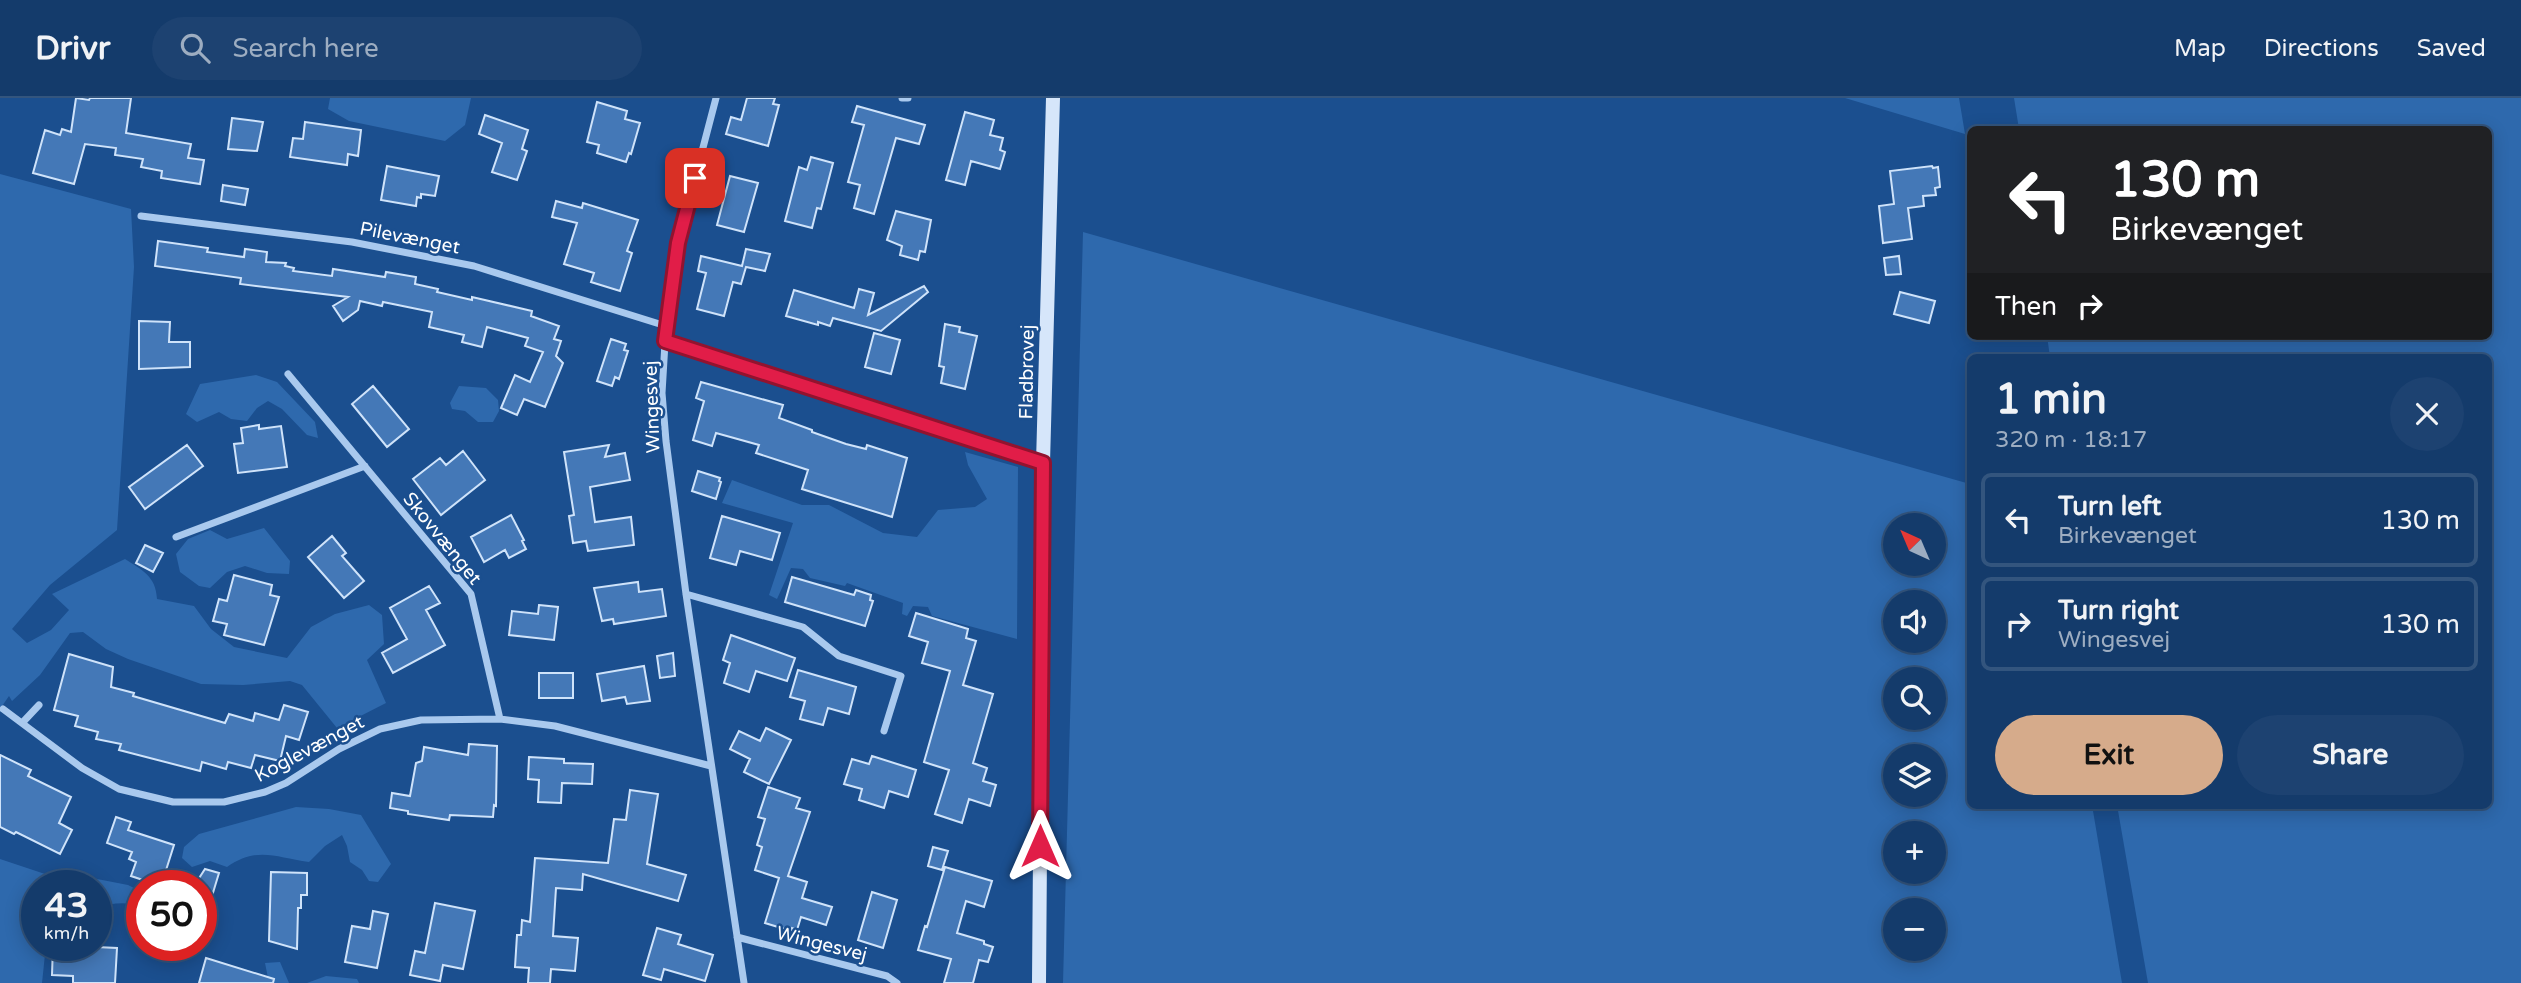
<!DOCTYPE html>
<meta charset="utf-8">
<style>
body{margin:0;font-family:"Varela Round",sans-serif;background:#1d4271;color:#f1f3f6;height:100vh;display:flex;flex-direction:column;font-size:26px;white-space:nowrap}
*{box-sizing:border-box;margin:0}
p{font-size:23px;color:#9dadc1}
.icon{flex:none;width:38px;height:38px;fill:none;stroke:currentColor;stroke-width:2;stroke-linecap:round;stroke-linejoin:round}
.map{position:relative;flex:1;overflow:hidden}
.side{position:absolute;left:1967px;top:256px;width:525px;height:455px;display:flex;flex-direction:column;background:#143b6b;border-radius:10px;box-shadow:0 4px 18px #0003,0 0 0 2px #33557e}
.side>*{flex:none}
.banner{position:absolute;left:1967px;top:28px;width:525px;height:214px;border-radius:10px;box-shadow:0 4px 18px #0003,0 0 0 2px #33557e;background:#202124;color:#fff;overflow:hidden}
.needle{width:46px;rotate:316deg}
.fabs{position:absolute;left:1883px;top:415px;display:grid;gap:14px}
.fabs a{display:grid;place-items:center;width:63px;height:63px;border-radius:50%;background:#143b6b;box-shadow:0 4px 18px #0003,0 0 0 2px #33557e;font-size:35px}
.speed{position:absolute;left:21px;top:772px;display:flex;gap:14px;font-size:35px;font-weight:700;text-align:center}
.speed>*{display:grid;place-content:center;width:91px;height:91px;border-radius:50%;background:#143b6b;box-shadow:0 4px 18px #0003,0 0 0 2px #33557e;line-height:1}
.speed small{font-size:18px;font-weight:400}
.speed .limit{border:10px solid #d22;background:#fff;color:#111}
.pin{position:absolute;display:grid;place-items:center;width:60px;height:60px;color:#fff;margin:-30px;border-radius:14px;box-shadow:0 4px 10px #0006}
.me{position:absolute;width:77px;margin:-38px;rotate:0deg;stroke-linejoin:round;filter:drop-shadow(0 0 5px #0008)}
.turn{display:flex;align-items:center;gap:24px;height:147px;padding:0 28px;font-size:32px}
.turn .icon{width:91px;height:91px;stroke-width:2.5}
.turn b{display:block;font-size:49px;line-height:60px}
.then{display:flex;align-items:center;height:66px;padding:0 28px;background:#0003;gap:14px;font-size:26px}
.round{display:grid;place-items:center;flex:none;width:74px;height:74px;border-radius:37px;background:#1d4271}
.headline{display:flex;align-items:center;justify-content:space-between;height:119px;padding:0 28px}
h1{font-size:42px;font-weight:800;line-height:52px}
.primary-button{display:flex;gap:14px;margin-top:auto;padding:14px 28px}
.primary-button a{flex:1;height:80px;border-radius:42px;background:#d6ab8b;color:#111;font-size:28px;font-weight:800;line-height:80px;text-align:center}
.primary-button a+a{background:#1d4271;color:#f1f3f6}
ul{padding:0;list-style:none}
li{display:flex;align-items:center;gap:21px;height:94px;margin:0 14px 10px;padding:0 14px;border:4px solid #33557e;border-radius:10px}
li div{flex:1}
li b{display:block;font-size:26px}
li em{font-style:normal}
header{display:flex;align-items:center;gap:42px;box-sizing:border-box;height:98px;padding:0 35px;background:#143b6b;border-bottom:2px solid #33557e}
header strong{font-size:33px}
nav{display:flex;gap:38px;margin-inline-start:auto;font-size:24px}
.search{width:490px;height:63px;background:#1d4271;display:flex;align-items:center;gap:18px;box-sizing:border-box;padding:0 24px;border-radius:38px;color:#9dadc1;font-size:26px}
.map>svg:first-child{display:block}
</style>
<header>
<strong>Drivr</strong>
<div class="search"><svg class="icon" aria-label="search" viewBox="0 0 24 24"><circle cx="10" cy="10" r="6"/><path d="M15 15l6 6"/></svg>Search here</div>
<nav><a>Map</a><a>Directions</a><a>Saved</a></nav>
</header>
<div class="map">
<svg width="2521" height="885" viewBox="0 0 2521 885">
<rect width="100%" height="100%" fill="#1b4f8f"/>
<!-- green -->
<path fill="#2e69ad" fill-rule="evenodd" d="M330 0H471L465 27 445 43 349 23 328 11Z
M1845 0H1959L1965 36Z
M2014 0H2521V885H2148L2117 707H2488V259H2050L2047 238H2488V32L2019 31Z
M0 76 131 111 134 169 117 432 50 487 12 531 27 545 51 532 69 512 52 496 125 461C142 472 156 478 157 501L194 508 211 531 234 549 287 560 311 529 335 516 369 507 382 517 384 546 367 562 386 605 337 630 302 587 290 583 243 587 201 586 128 561 106 551 83 534 70 535 40 577 12 603 9 598 0 611Z
M1083 134 1970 386V707H2092L2122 885H1063ZM1895 427H1934V466H1895ZM1895 504H1934V542H1895ZM1895 581H1934V620H1895ZM1895 658H1934V696H1895ZM1895 735H1934V774H1895ZM1895 812H1934V850H1895Z
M256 277 277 284 315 324 318 340 307 337 282 311 268 303 257 310 247 323 231 321 219 314 197 324 186 316 200 286Z
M459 288 486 290 498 302 499 313 493 324H478L465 313 452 311 450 305Z
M965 354 1018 369 1017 541 932 518 928 509 913 508 907 518 902 516 903 505 847 485 845 488 810 480 803 471 791 470 777 501 769 497 793 425 722 405 732 382 802 407H829L883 435 917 439 938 412 975 409 987 401 968 367Z
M264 430 290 463 289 476 267 475 245 468 227 474 210 490 199 488 180 474 176 456 188 441 210 432 227 441Z
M296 709 329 711 361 717 391 766 378 784 369 783 362 772 350 764 347 748 342 737 325 748 309 764C275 759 257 748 227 769L210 763 192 769 182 760 184 749 199 736Z
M0 761 60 781 58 787 37 788V847H46L42 885H0Z
M92 780 128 787 142 794V810C127 802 112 806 96 809V788L89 787Z
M280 864 289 885H269L265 865Z
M326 878 357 881 359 885H307Z"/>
<!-- building -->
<path fill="#4478b7" stroke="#cfe3fa" stroke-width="2" d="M76 0 89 2 90 0H131L126 35 191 46 188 60 204 62 200 86 161 80 162 73 141 69 143 61 115 57 116 50 85 46 74 86 33 75 45 32 60 37 62 31 71 34Z
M747 0H775L773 6 779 7 768 48 726 36 731 19 741 22Z
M597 4 627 13 625 21 640 25 631 56 629 55 626 64 597 55 599 47 587 44Z
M857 8 925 27 919 46 896 40 874 116 854 110 860 87 848 84 864 27 852 24Z
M965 14 994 22 990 37 1003 40 1000 52 1005 54 1000 71 971 63 965 87 946 82Z
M485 17 528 32 522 51 527 53 517 82 492 74 502 45 479 36Z
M232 20 263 24 257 53 228 51Z
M305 24 361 32 358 58 348 56 347 67 290 59 293 40 303 41Z
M811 59 833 65 821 111 817 110 812 130 785 123 799 69 807 72Z
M387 68 439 78 435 98 421 96V100L417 99 416 108 381 102Z
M1932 68 1933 70 1938 69 1940 89 1935 90 1936 97 1923 98 1924 108 1908 110 1912 141 1883 145 1879 108 1894 106 1890 73Z
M730 78 758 85 744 134 717 127Z
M223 87 248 91 245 107 221 103Z
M556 103 582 110 583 105 638 122 627 153 632 155 620 193 591 184 594 175 564 166 577 125 552 119Z
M896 113 931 122 925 154 920 153 918 162 900 157 902 148 887 142Z
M158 143 208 150 207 154 244 159 245 151 267 154 266 164 286 165 285 168 294 170 293 173 332 178 333 171 385 179 386 174 416 179 415 186 438 191 437 194 472 202V199L532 213 531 218 559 228 554 241 561 243 556 258 563 265 545 309 524 301 517 317 501 310 515 277 530 284 543 254 525 248 528 240 487 229 482 249 462 244 464 237 429 229 432 214 383 204 382 208 360 203 358 212 343 223 333 208 348 199 240 186 241 180 155 168Z
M746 151 770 156 765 173 746 169 741 186 733 184 724 218 697 211 706 175 698 173 701 158 742 168Z
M1899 158 1901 176 1886 177 1884 160Z
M924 188 928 194 881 233 833 220 830 228 818 224V227L786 218 794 192 854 210 859 191 874 195 868 217Z
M1900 194 1935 203 1929 225 1894 216Z
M139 223 170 224 169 244H190V269L139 271Z
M945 226 960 229 959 234 977 238 965 291 941 285 944 269 939 268Z
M874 235 900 242 891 276 865 269Z
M611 241 626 246 624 252 628 253 619 281 615 279 612 288 597 283Z
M701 284 783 307 779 320 812 332V334L846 346 866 351 867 347 907 360 892 419 802 391 808 372 756 355 759 347 716 335 712 348 693 342 704 303 696 300Z
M373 288 409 331 387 349 352 306Z
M259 327V331L281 328 287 369 238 375 234 346 243 345 241 330Z
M187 347 203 368 145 411 129 389Z
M609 347 605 359 625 355 630 382 590 389 595 424 631 419 634 447 588 453 586 443 573 445 569 418 574 417 564 354Z
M463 353 485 382 441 417 413 381 440 360 446 367Z
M698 373 720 380 719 383 721 384 716 401 692 393Z
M511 417 524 442 522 443 526 451 509 460 505 452 484 464 471 439Z
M722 418 780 435 772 462 740 453 736 467 710 460Z
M332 438 346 455 342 458 364 483 344 500 308 459Z
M145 447 163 455 153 474 136 465Z
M234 477 272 487 270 497 279 499 264 547 224 537 227 526 213 523 219 501 227 503Z
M792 479 854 497 856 492 871 497 870 502 873 503 865 528 785 504Z
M638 484 639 494 662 491 666 518 614 526 613 521 602 523 594 490Z
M429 488 440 505 426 512 445 547 393 575 382 555 407 541 390 510Z
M539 507 558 509 554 542 509 537 512 513 538 516Z
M916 515 968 531 966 540 976 543 963 587 993 596 973 665 987 670 983 683 996 687 990 708 969 701 962 725 935 716 949 672 924 664 950 573 922 565 928 544 909 538Z
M731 537 795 560 787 583 756 573 749 594 724 585 730 565 723 562Z
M673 555 675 578 660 580 657 558Z
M69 556 113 569 111 589 134 595 133 598 225 625 229 616 253 623 255 615 279 622 284 607 308 614 299 642 286 638 280 663 255 657 251 670 228 664 226 671 202 664 200 673 119 652 121 646 96 641 98 634 75 628 78 618 54 612Z
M644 568 650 603 627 606 625 599 602 603 597 576Z
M798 572 856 589 849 616 828 610 823 627 800 621 805 603 790 599Z
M539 575H573V600H539Z
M766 630 791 642 769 686 744 674 750 661 730 651 739 633 760 643Z
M469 646 497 648 496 708 494 707 493 719 450 717 449 722 408 716V713L390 710 392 695 410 698 416 665 422 663 424 649 468 657Z
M0 657 31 672 28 678 71 699 59 725 72 732 60 756 16 734 14 736 0 729Z
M872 658 916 672 908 699 889 693 884 710 859 702 862 691 844 686 852 661 869 666Z
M529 659 564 661V665L593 666 592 686 562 685 561 705 538 704 539 682 528 681Z
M768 689 800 700 796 710 810 714 788 778 807 784 802 800 832 809 826 827 801 819 797 832 792 830 791 833 765 825 779 780 755 772 762 749 757 747 765 721 758 719Z
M630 692 658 696 647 766 686 777 678 803 583 776 582 792 556 790 553 838 578 840 575 873 551 871 550 885H528L529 870 515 869 517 837H521L522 822 530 824 535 760 608 765 614 721 626 722Z
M116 719 131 724 128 732 174 747 161 788 131 778 136 764 129 761 132 754 107 745Z
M933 749 948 753 942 772 928 768Z
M945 769 992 783 984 809 966 803 957 835 984 843V846L993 849 988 864 979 862 973 885H944L951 861 918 852 925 828 927 829Z
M205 771 219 775 205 821 201 820V788H194Z
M271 774 307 775V797H301V810H298L297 851 269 843Z
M872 794 897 802 883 850 858 842Z
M435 805 475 813 463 871 443 867 440 883 410 877 415 853 425 855Z
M373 813 388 816 377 870 345 864 352 828 370 831Z
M657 830 681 837 678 846 713 857 705 883 664 871 661 882 643 877Z
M53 847 117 850 115 885H73V878L52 877Z
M206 860 274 881 273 885H199Z"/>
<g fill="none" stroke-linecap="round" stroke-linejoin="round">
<!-- street -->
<path stroke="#a9c9ee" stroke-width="7" d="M716 0 678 145 666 228 662 295 666 343 686 496 744 885
M902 0H908
M141 118 352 144 474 168 666 228
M665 243 1043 365
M288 276 471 496 500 621
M176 439 365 368
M686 496 803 529 839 558 901 578 884 633
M3 611 82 670 119 691 173 704H224L265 694 286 685 339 651 380 631 421 622 500 621 555 628 711 668
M23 624 39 607
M737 839 887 878 897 885"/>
<!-- secondary -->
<path stroke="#d6e6fa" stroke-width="14" d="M1039 885 1043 365 1053 0"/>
</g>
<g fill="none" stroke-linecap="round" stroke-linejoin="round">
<!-- route casing -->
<g stroke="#92132f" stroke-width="18">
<path id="route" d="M695 80 678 145 665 243 1043 365 1040 748"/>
</g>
<!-- route -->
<use href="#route" stroke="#e11d48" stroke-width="12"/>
</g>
<g text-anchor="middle" stroke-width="5" stroke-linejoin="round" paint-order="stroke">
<!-- street labels -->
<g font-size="19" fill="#fff" stroke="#1b4f8f">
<text transform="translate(410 139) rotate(11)" y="7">Pilevænget</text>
<text transform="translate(1026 274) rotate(-89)" y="7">Fladbrovej</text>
<text transform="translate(651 309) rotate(-92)" y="7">Wingesvej</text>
<text transform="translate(443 440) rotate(51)" y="7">Skovvænget</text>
<text transform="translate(309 650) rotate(-28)" y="7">Koglevænget</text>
<text transform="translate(822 845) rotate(14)" y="7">Wingesvej</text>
</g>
</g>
</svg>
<div class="fabs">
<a><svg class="needle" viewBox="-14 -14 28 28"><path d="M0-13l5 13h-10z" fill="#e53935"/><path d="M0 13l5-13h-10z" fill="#9dadc1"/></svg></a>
<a><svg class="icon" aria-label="sound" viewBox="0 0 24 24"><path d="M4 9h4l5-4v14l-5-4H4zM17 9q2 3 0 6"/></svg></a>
<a><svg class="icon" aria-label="search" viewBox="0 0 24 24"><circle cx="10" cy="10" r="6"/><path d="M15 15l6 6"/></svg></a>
<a><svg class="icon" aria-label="layers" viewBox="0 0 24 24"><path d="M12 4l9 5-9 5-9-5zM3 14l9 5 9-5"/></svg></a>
<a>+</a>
<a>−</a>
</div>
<div class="speed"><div>43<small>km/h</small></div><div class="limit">50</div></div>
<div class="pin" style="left:695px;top:80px;background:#d93025"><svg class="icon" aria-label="arrive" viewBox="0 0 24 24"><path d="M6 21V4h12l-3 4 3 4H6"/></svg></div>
<svg class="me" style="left:1040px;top:748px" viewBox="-20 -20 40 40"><path d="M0-17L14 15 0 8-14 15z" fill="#e11d48" stroke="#fff" stroke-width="4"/></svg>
<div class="banner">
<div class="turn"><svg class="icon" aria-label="left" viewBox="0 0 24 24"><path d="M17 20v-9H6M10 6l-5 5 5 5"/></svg><div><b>130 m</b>Birkevænget</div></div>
<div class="then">Then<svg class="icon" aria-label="right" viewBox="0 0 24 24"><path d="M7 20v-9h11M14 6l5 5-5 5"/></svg></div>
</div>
<section class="side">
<div class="headline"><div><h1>1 min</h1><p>320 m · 18:17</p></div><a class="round"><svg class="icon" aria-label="close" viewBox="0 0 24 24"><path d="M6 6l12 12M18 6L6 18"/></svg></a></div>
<ul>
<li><svg class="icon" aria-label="left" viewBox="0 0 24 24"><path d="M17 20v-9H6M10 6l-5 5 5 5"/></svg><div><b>Turn left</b><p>Birkevænget</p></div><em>130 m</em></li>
<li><svg class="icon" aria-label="right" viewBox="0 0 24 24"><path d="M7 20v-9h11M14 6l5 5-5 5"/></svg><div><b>Turn right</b><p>Wingesvej</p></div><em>130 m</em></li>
</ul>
<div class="primary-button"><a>Exit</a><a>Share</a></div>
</section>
</div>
